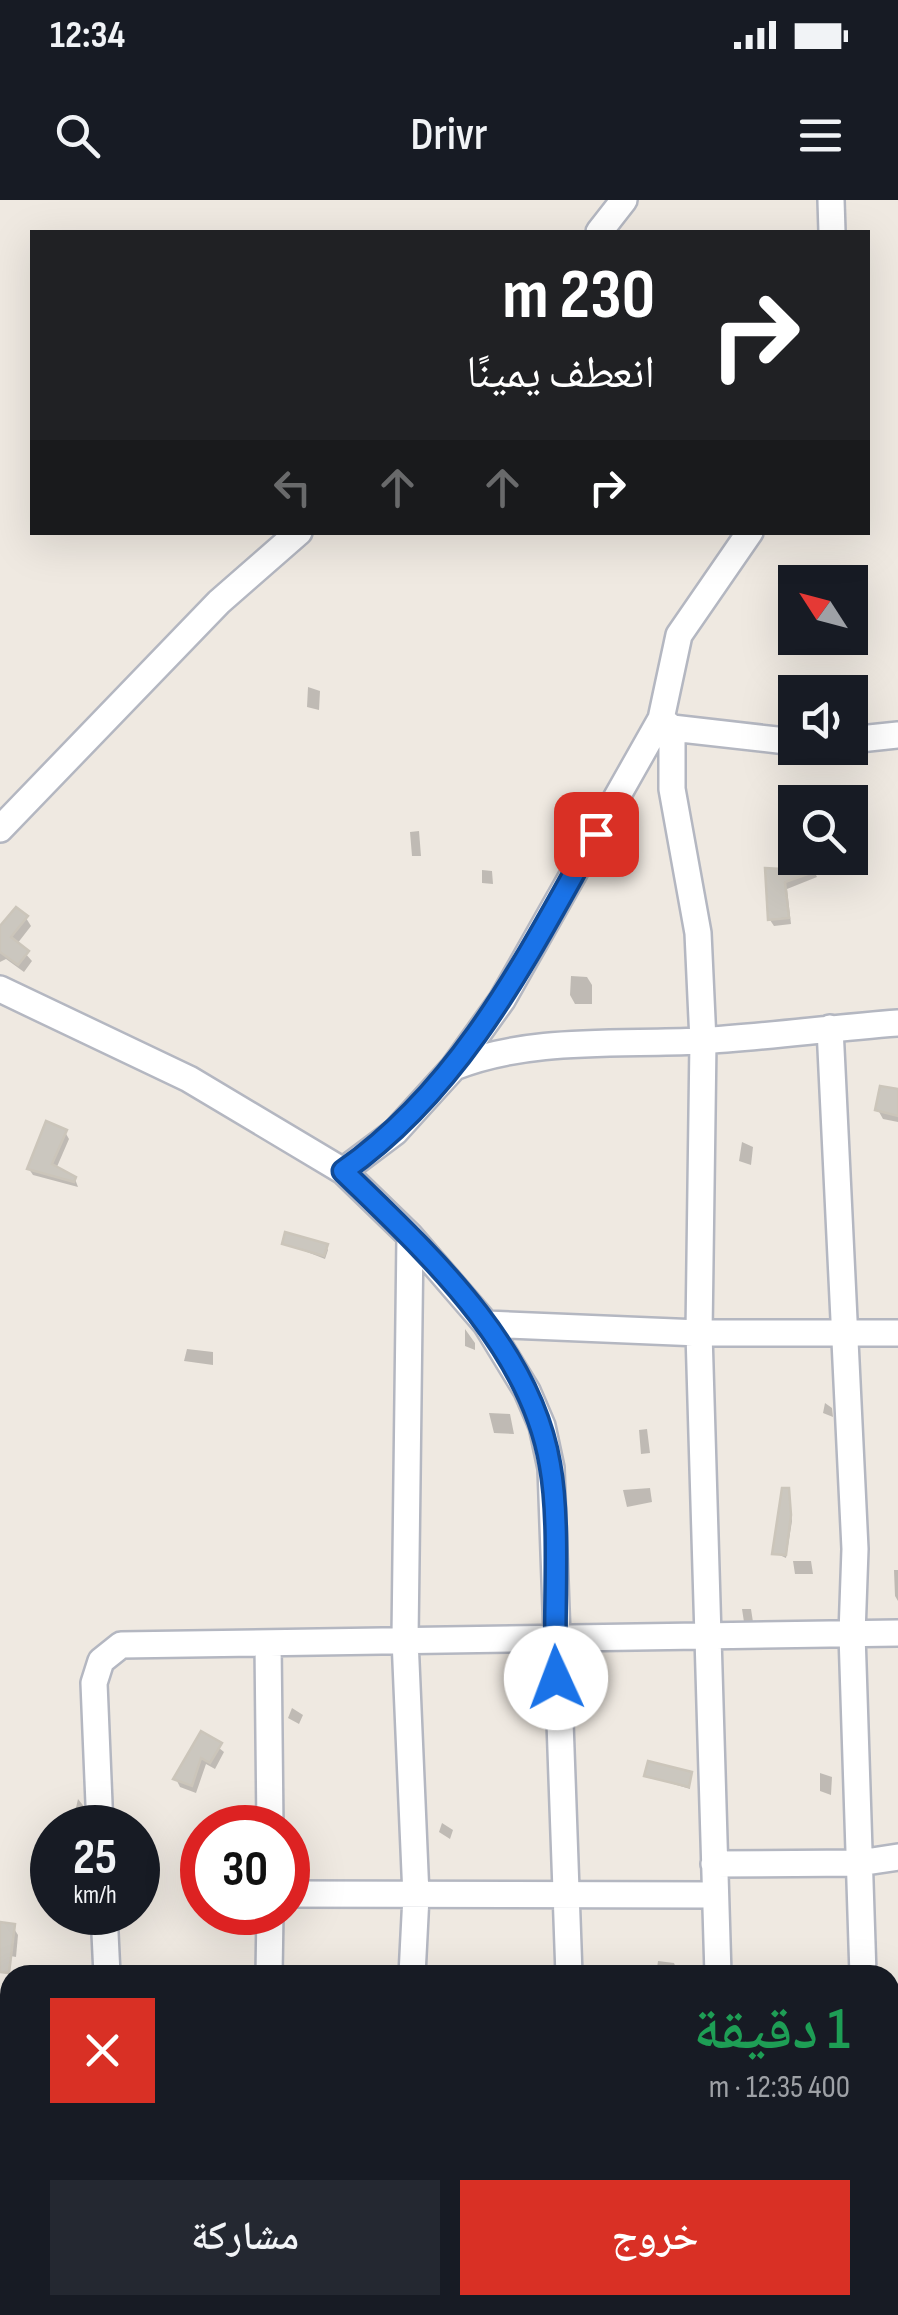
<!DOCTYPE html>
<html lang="ar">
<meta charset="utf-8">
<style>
body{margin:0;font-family:"Sofia Sans Condensed","Noto Naskh Arabic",sans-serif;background:#242831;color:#f1f3f6;direction:rtl;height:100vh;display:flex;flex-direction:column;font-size:38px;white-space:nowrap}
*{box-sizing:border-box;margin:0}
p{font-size:32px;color:#9ea1a6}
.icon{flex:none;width:55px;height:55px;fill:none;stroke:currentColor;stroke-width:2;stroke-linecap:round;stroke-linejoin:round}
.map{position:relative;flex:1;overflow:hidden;direction:ltr}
.drawer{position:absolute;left:0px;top:1765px;width:900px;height:350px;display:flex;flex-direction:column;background:#171b24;border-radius:30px 30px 0 0;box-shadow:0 10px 40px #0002;direction:rtl}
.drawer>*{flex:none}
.banner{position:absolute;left:30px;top:30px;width:840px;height:305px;border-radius:0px;box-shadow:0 10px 40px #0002;direction:rtl;background:#202124;color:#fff;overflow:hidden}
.needle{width:65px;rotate:306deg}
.tools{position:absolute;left:778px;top:365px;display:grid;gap:20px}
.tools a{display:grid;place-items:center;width:90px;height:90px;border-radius:0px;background:#171b24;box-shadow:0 10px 40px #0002;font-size:50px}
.speed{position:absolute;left:30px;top:1605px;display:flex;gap:20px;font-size:50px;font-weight:700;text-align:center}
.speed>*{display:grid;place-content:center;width:130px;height:130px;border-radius:50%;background:#171b24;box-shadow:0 10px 40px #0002;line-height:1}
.speed small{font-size:25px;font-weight:400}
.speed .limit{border:15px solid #d22;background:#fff;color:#111}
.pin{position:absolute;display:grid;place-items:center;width:85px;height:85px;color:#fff;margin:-42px;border-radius:20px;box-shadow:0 5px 15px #0006}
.me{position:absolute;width:110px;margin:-55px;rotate:358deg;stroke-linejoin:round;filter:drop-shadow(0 0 8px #0008)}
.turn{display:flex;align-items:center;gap:35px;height:210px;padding:0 50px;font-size:45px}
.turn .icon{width:130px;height:130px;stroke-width:2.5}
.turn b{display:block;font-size:70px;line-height:85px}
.lanes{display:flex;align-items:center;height:95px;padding:0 50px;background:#0003;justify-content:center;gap:50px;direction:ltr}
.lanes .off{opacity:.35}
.round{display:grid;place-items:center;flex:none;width:105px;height:105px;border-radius:0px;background:#242831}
.headline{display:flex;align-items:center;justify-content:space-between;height:170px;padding:0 50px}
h1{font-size:60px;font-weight:600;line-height:75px;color:#1e9e55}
.primary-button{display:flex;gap:20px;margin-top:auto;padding:20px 50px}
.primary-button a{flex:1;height:115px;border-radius:0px;background:#d93025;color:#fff;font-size:40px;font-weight:600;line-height:115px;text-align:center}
.primary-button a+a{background:#242831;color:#f1f3f6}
.status{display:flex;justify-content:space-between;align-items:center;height:70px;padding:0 50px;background:#171b24;direction:ltr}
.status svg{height:28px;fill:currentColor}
header{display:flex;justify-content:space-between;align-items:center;height:130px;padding:0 50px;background:#171b24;font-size:45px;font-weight:600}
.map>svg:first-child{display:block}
</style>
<div class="status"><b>12:34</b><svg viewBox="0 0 49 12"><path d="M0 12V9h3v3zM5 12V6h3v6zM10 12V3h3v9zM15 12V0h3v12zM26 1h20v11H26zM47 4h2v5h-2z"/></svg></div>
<header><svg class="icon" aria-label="menu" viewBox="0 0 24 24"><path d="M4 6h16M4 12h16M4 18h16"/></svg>Drivr<svg class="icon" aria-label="search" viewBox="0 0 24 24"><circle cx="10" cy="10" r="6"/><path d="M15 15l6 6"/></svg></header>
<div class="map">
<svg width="898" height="2115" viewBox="0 0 898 2115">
<rect width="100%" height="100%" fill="#efe9e1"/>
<!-- shadow -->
<path fill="#0003" d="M308 487 320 491 319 510 307 507Z
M419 631 421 656H412L410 632Z
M482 670 492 671 493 684 482 683Z
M767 671 815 673 817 677 787 689 791 724 774 726 770 720Z
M26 718 31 726 17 744 32 761 24 772 6 759 0 762V730Z
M571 776 587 777 592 785V804H575L570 795Z
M898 892V922L883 919 878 910Z
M65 932 69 939 56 969 75 979 78 987 33 975 29 969Z
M742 942 753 947 751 965 739 961Z
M284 1043 326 1046 328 1050 325 1059Z
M465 1129 475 1143V1150L465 1146Z
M187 1149 213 1152V1165L184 1161Z
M825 1203 832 1208 833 1217 823 1213Z
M489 1213 510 1214 514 1234 494 1233Z
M647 1229 650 1253 641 1254 639 1230Z
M650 1288 652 1302 627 1307 623 1290Z
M788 1290 792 1321 786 1358 775 1353Z
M793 1361H811L813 1374H795Z
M894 1370H898V1401L895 1396Z
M742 1409H751L753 1422H744Z
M292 1508 303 1515 299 1524 288 1518Z
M202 1534 224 1552 215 1569 206 1564 196 1593 180 1587 176 1579Z
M820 1573 832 1577 831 1595 820 1591Z
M690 1575V1589L647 1576Z
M78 1599 86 1609 87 1628H77L73 1621Z
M442 1623 453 1630 450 1639 439 1632Z
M13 1727 18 1735 16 1757 5 1755Z
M658 1761 674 1763 679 1775H656Z
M0 1964H7L9 1977 0 1978Z
M39 2105H51L54 2115H40Z
M508 2105H525L524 2115H507Z"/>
<!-- building -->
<path fill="#cbc7bf" stroke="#cbc5ba" stroke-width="2.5" d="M765 668 816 671 785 682 789 718 768 720Z
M16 707 28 716 11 737 29 751 18 765 0 752V726Z
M880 886 898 889V916L875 910Z
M46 921 67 930 52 964 76 977 74 982 27 969Z
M285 1032 328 1044 324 1056 282 1044Z
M782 1288H789L791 1315 786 1355 772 1354Z
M201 1531 222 1543 210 1563 201 1558 192 1586 173 1579Z
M648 1561 692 1572 689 1587 644 1576Z
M0 1722 15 1724 9 1773 0 1772Z"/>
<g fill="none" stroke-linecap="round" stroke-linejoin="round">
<!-- minor casing -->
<g stroke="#b4b7c1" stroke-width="30">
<path id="minor" d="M831 0 832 32
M599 32 624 0
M661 519 672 528 795 542
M672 528V589L698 733 703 841 699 1133 718 1775
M850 540 898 535
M0 629 219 402 299 332
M0 789 189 879 343 971 410 1036 486 1124 527 1191 542 1226 551 1268 569 1775
M830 828 855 1349 852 1434 863 1775
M454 867C530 837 618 845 698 841 765 837 831 828 898 823
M343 971 395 932 454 867 502 800 661 519 679 435 750 332
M410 1036 405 1439 416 1696 412 1775
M486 1124 699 1133H898
M268 1443 270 1628
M100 1628 94 1483 101 1461 121 1445 898 1433
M714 1664 859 1663 898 1657
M288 1694 715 1695
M104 1712 107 1775
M269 1775 270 1712
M890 1823H898
M124 2105V2115
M275 2105V2115
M419 2105V2115
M575 2105V2115
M721 2105V2115
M875 2105 876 2115"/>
</g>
<!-- minor -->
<use href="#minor" stroke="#fff" stroke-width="25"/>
</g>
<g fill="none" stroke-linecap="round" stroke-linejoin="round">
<!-- route casing -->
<g stroke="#114b97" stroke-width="25">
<path id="route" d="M556 1478C553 1413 561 1326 550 1265 530 1145 426 1052 343 971 462 888 527 757 596 634"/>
</g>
<!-- route -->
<use href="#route" stroke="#1a73e8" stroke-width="18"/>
</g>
</svg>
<div class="tools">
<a><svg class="needle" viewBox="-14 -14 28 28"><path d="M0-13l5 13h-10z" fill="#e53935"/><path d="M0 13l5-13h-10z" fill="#9ea1a6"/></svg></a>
<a><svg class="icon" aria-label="sound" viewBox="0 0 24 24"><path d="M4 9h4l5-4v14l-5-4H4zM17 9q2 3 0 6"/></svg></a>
<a><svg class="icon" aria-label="search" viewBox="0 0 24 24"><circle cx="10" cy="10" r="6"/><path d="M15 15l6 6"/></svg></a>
</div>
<div class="speed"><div>25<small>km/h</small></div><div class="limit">30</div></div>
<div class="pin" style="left:596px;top:634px;background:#d93025"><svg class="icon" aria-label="arrive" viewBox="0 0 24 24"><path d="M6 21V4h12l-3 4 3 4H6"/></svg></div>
<svg class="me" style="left:556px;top:1478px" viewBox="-20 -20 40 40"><circle r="19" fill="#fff"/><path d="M0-13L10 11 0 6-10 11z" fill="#1a73e8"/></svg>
<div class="banner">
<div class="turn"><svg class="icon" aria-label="right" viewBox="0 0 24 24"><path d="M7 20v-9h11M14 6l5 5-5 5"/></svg><div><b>230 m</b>انعطف يمينًا</div></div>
<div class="lanes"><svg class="icon off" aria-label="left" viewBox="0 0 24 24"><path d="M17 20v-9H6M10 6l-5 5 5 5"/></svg><svg class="icon off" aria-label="ahead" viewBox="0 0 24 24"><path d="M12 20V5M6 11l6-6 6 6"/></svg><svg class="icon off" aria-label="ahead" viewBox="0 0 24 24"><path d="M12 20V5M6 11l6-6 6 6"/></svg><svg class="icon" aria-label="right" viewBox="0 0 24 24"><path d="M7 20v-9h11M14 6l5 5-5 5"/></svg></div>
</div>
<section class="drawer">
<div class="headline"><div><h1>1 دقيقة</h1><p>400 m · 12:35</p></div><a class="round" style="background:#d93025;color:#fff"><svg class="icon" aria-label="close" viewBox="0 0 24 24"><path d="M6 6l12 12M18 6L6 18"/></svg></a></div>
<div class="primary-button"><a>خروج</a><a>مشاركة</a></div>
</section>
</div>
